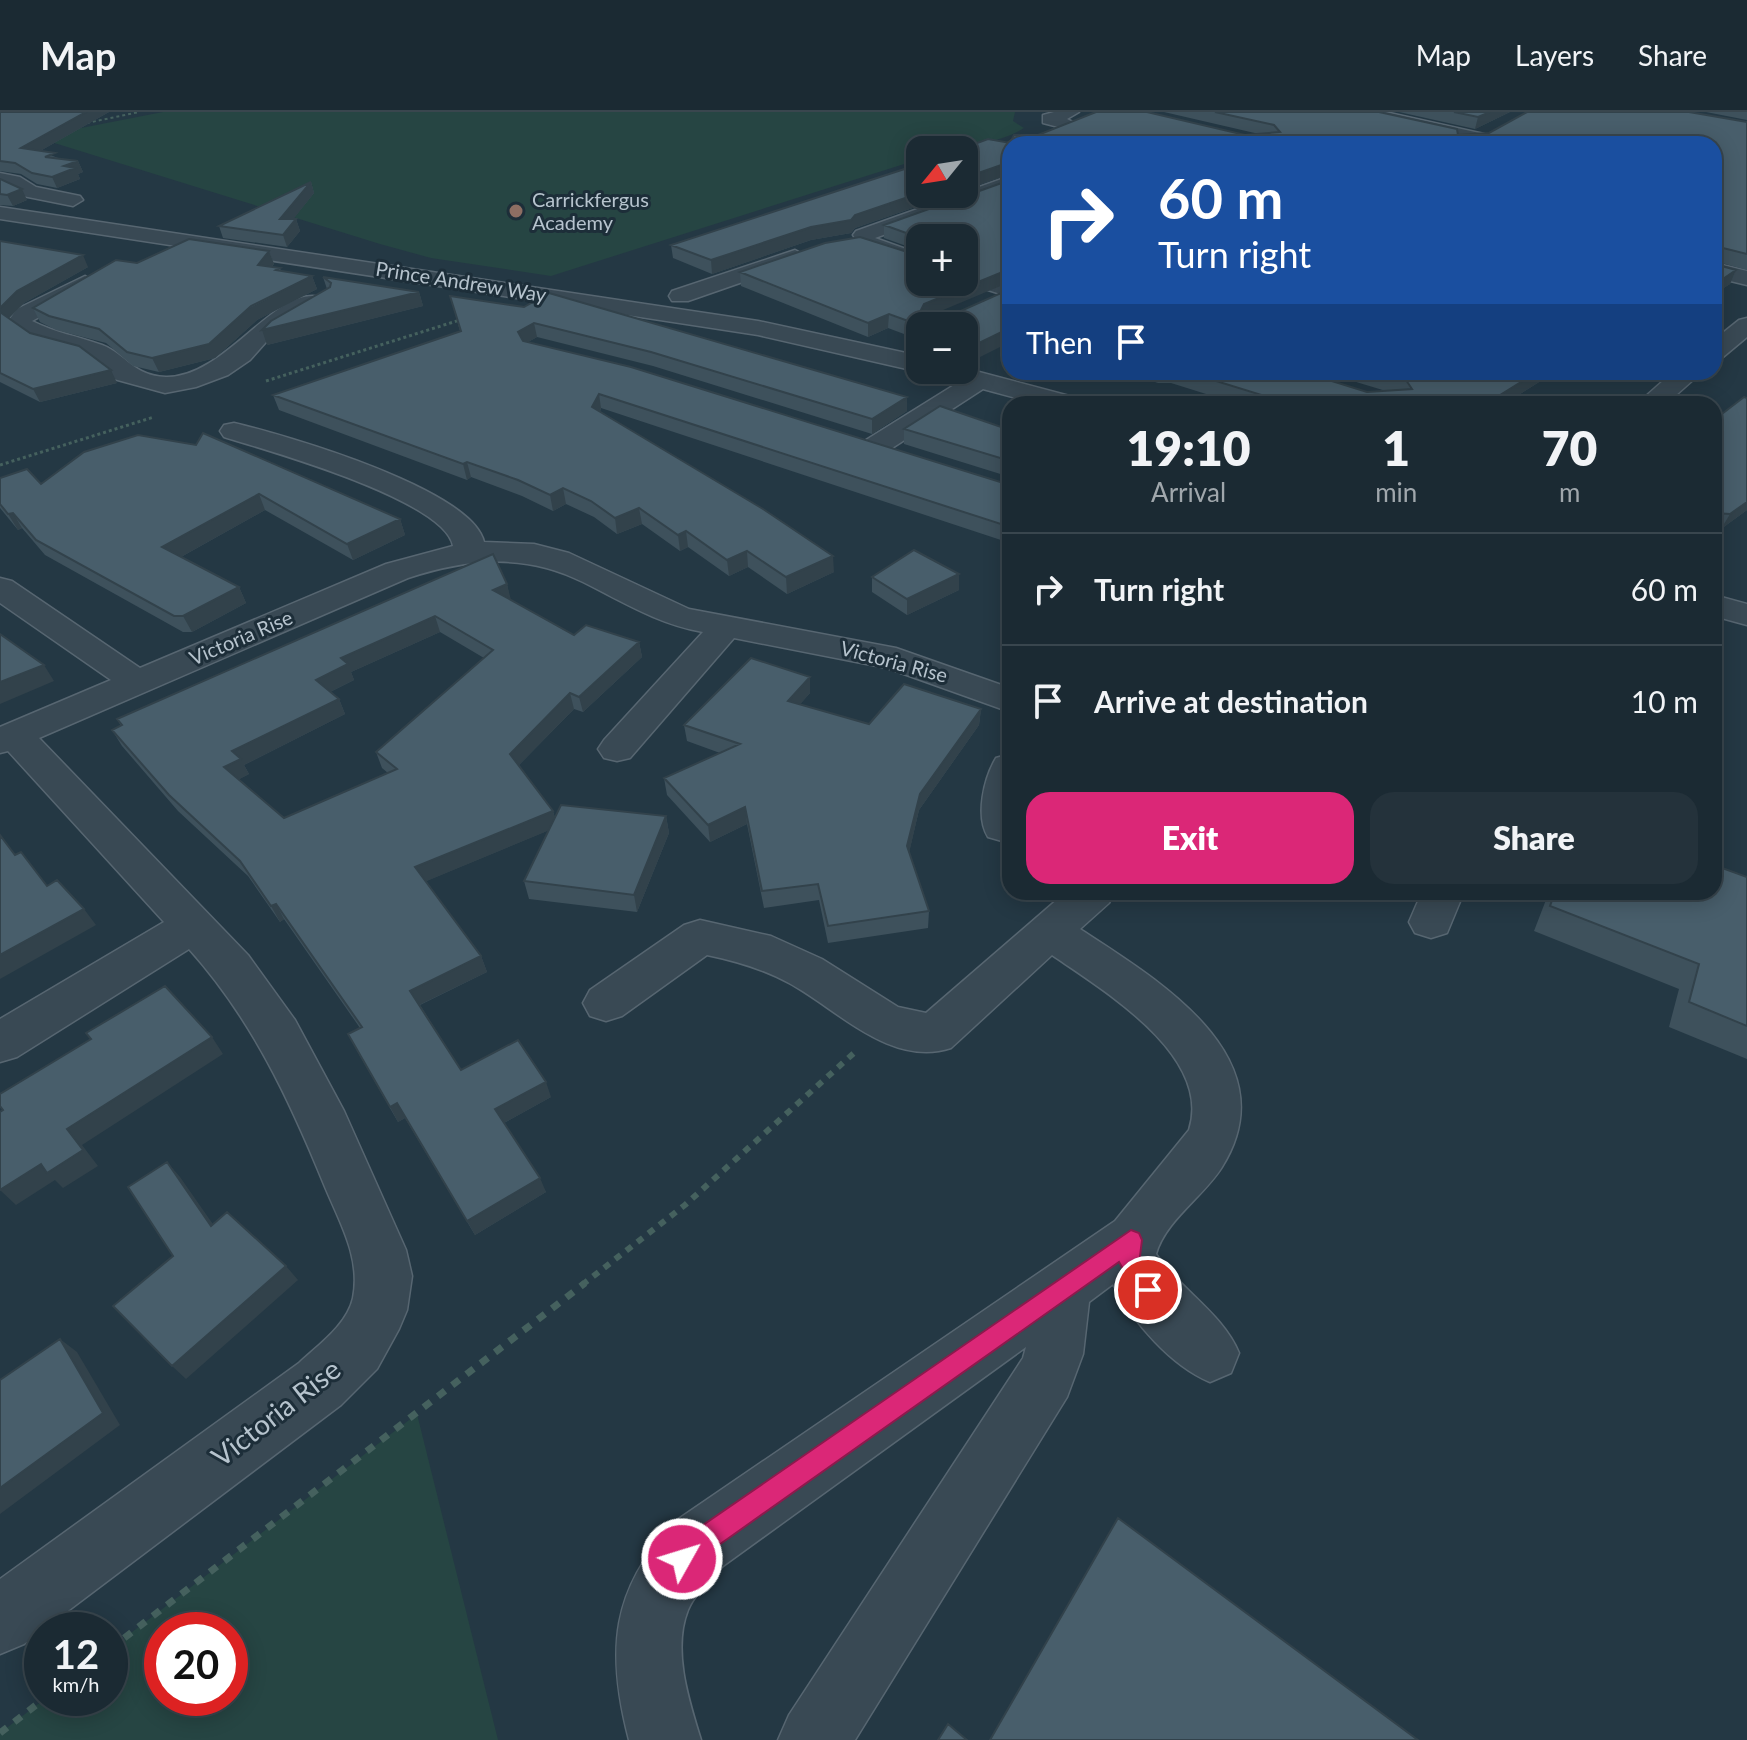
<!DOCTYPE html>
<meta charset="utf-8">
<style>
body{margin:0;font-family:Lato,sans-serif;background:#24323b;color:#f1f3f6;height:100vh;display:flex;flex-direction:column;font-size:30px;white-space:nowrap}
*{box-sizing:border-box;margin:0}
p{font-size:26px;color:#a0a7ac}
.icon{flex:none;width:44px;height:44px;fill:none;stroke:currentColor;stroke-width:2;stroke-linecap:round;stroke-linejoin:round}
.map{position:relative;flex:1;overflow:hidden}
.side{position:absolute;left:1002px;top:284px;width:720px;height:504px;display:flex;flex-direction:column;background:#1b2a33;border-radius:24px;box-shadow:0 4px 20px #0003,0 0 0 2px #39464e}
.side>*{flex:none}
.banner{position:absolute;left:1002px;top:24px;width:720px;height:244px;border-radius:24px;box-shadow:0 4px 20px #0003,0 0 0 2px #39464e;background:#1a4fa0;color:#fff;overflow:hidden}
.needle{width:52px;rotate:240deg}
.buttons{position:absolute;left:906px;top:24px;display:grid;gap:16px}
.buttons a{display:grid;place-items:center;width:72px;height:72px;border-radius:16px;background:#1b2a33;box-shadow:0 4px 20px #0003,0 0 0 2px #39464e;font-size:40px}
.speed{position:absolute;left:24px;top:1500px;display:flex;gap:16px;font-size:40px;font-weight:700;text-align:center}
.speed>*{display:grid;place-content:center;width:104px;height:104px;border-radius:50%;background:#1b2a33;box-shadow:0 4px 20px #0003,0 0 0 2px #39464e;line-height:1}
.speed small{font-size:20px;font-weight:400}
.speed .limit{border:12px solid #d22;background:#fff;color:#111}
.pin{position:absolute;display:grid;place-items:center;width:68px;height:68px;color:#fff;margin:-34px;border:4px solid #fff;border-radius:50%;box-shadow:0 2px 8px #0007}
.me{position:absolute;width:88px;margin:-44px;rotate:51deg;stroke-linejoin:round;filter:drop-shadow(0 0 6px #0008)}
.turn{display:flex;align-items:center;gap:28px;height:168px;padding:0 24px;font-size:36px}
.turn .icon{width:104px;height:104px;stroke-width:2.5}
.turn b{display:block;font-size:56px;line-height:68px}
.then{display:flex;align-items:center;height:76px;padding:0 24px;background:#0003;gap:16px;font-size:30px}
.eta{display:flex;justify-content:space-evenly;align-items:center;height:136px;text-align:center}
.eta b{font-size:48px;font-weight:800;line-height:56px}
.button{display:flex;gap:16px;margin-top:auto;padding:16px 24px}
.button a{flex:1;height:92px;border-radius:24px;background:#db2777;color:#fff;font-size:32px;font-weight:800;line-height:92px;text-align:center}
.button a+a{background:#24323b;color:#f1f3f6}
ul{padding:0;list-style:none}
li{display:flex;align-items:center;gap:24px;height:112px;padding:0 24px;border-top:2px solid #39464e}
li div{flex:1}
li b{display:block;font-size:30px}
li em{font-style:normal}
header{display:flex;align-items:center;gap:48px;box-sizing:border-box;height:112px;padding:0 40px;background:#1b2a33;border-bottom:2px solid #39464e}
header strong{font-size:38px}
nav{display:flex;gap:44px;margin-inline-start:auto;font-size:28px}
.map>svg:first-child{display:block}
</style>
<header>
<strong>Map</strong>
<nav><a>Map</a><a>Layers</a><a>Share</a></nav>
</header>
<div class="map">
<svg width="1747" height="1628" viewBox="0 0 1747 1628">
<rect width="100%" height="100%" fill="#243844"/>
<!-- green -->
<path fill="#264543" fill-rule="evenodd" d="M163 0H1015L1013 9 1024 16C1000 32 948 38 920 38V47L551 164 431 146 380 132 35 25Z
M417 1302 498 1628H0V1621L46 1586H110V1537ZM162 1518H230V1586H162Z"/>
<g fill="none" stroke-linecap="round" stroke-linejoin="round">
<!-- minor casing -->
<g stroke="#576671" stroke-width="3">
<path id="minor" d="M1054 0H1079L1067 7 1079 13 1070 18 1043 11V3Z
M1354 0H1385L1484 22 1487 26 1478 31 1356 4Z
M0 61 20 65 36 75 80 84 83 88 73 94 23 84 0 73Z
M1010 64V77L875 126 920 142V156L862 136 853 123 856 119Z
M0 95 758 209 920 244V258H926L920 260 758 223 0 107Z
M795 138 806 144 803 149 688 189H672L669 184 672 179Z
M1714 151 1747 159V173L1714 165Z
M964 156 1010 171V185L963 170Z
M85 164 96 171 93 176 32 209C55 221 78 224 102 233 126 242 133 264 166 265 225 266 275 174 320 185L324 190 274 221 250 248 228 263 196 275 165 281 114 267 87 244 37 231 7 211 17 197Z
M1747 206V225L1723 245 1714 247V228L1739 208Z
M964 256 1077 286 1081 292H1038L983 277 886 340H866L862 334 866 328 959 270 935 263 931 258Z
M1673 260H1702L1666 292H1637Z
M234 311C285 323 472 377 484 430L534 432 569 441 689 497 896 536 1010 576V600L887 556 734 526 630 646 617 649 604 646 598 637 604 628 703 520C658 512 623 490 583 470 525 441 469 446 408 466L39 626 248 843 295 908 344 999 406 1138 412 1164 407 1198 399 1217 377 1257 341 1293 24 1532 0 1542V1467L299 1251C318 1233 347 1213 353 1186 361 1146 340 1111 325 1075 290 989 252 907 189 837L17 945 0 950V907L164 810 8 639 0 641V615L111 568 0 491V466L12 469 140 556 386 452 453 434C445 388 269 339 224 325L220 319 224 313Z
M1714 483 1747 492V513L1714 504Z
M1010 642V727L1002 729 988 725C975 704 984 666 996 646Z
M1066 780H1115L1109 791 1080 817C1158 868 1290 946 1222 1055 1204 1084 1165 1109 1156 1142 1181 1178 1223 1202 1239 1241L1231 1261 1210 1270C1171 1254 1133 1210 1113 1172L1089 1190 1083 1242 1067 1285 855 1628H778L789 1603 1023 1246 1026 1235 723 1454C711 1467 695 1481 688 1498 672 1538 689 1589 701 1628H629C606 1540 610 1476 677 1408L1115 1109 1189 1018C1213 944 1103 878 1052 843L951 936C891 956 837 897 789 871 763 857 736 849 707 843L622 904 606 909 590 904 583 891 590 878 684 813 700 808 771 824 822 847 898 895 926 901Z
M1422 780H1464L1447 821 1431 826 1415 821 1409 810Z"/>
</g>
<!-- path-far3 -->
<path stroke="#45615e" stroke-width="2" stroke-dasharray="3 3" stroke-linecap="butt" d="M87 11 139 0"/>
<!-- path-far2 -->
<path stroke="#45615e" stroke-width="3" stroke-dasharray="3 3" stroke-linecap="butt" d="M266 269 463 207
M0 353 154 305"/>
<!-- path-far1 -->
<path stroke="#45615e" stroke-width="6" stroke-dasharray="7 7" stroke-linecap="butt" d="M582 1173 685 1093 855 940"/>
<!-- path -->
<path stroke="#45615e" stroke-width="7" stroke-dasharray="9 9" stroke-linecap="butt" d="M110 1537 585 1171
M0 1621 45 1586"/>
<!-- minor -->
<use href="#minor" fill="#394954" fill-rule="evenodd"/>
</g>
<!-- wall -->
<path fill="#3e515c" fill-rule="evenodd" d="M0 0H109L40 39 58 46 78 49 83 60 78 62 80 67 57 76 37 72 21 62 0 59Z
M1164 0H1379L1458 23 1747 10V158L1718 150V153L1736 158 1730 172 1714 182V32H1010V62L964 78V38L1010 31 1259 22Z
M1399 0H1510L1475 17Z
M1706 0H1747V8Z
M0 67 27 88 13 94 0 93Z
M1010 68 934 202H954L1010 177 974 248 964 244V214H920V228L888 216 868 225 741 174 740 160 920 170 964 126H920V139L884 126V113Z
M311 70 314 81 293 107H296L300 119 287 135 223 126 219 114Z
M920 82H953L855 116 851 121 811 128 712 162 673 146 671 133Z
M0 129 88 155 24 191 9 206 30 221 117 271 40 290 0 270Z
M269 139 274 152 272 155 280 156 281 159 312 164 317 177 257 208 215 246 159 260 133 254 106 231 56 218 40 210 33 196 137 151Z
M323 165 419 180 423 194 267 233 327 177Z
M450 184 907 285V299L872 322 653 254 537 225 528 230 1010 373V431L601 296 600 300 834 460 787 482 748 455 729 464 688 435 680 439 642 412 617 422 594 405 566 392 553 399 522 384 471 365 467 368 279 298 273 283 460 219Z
M1125 260H1303L1367 280 1386 279 1323 260H1555L1504 292H1238L1171 271H1158Z
M1714 308 1747 398 1721 417 1714 416Z
M904 317 1010 318V365L904 332Z
M84 340 400 407 405 423 353 448 265 398 181 445 239 475 246 491 192 520H183L45 443 22 416 18 418 0 396V366L41 372Z
M872 465 959 478 907 503 872 480Z
M507 472 510 488 574 523 639 530 642 545 583 600 574 597 519 653 553 699 555 706 666 704 669 721 637 800 529 787 524 769 549 718 426 769 481 844 487 860 420 893 461 958 551 985 504 1011 546 1080 475 1123 405 1006 398 1010 356 937 360 916 284 807 280 810 248 764 178 699 122 634 112 618 121 614 117 607ZM440 520 484 546 376 640 382 656 388 661 284 706 239 667 249 662 244 653 345 602 339 587 330 580 354 568 351 560Z
M810 565V581L800 592 869 612 981 597 979 613 919 698 909 740 929 799 928 816 828 831 819 788 764 796 747 712 710 730 667 683 664 666 720 641 687 629 684 613Z
M1747 765V947L1669 915 1679 877 1534 819 1549 780H1714Z"/>
<!-- shaded-wall -->
<path fill="#32424b" d="M86 0H109L26 47 21 36Z
M1490 0H1510L1475 17 1478 5Z
M78 49 83 60 78 62 80 67 57 76 52 65 64 54Z
M1010 50V62L964 78V66Z
M311 70 314 81 284 119 280 107Z
M22 77 27 88 13 94 7 83Z
M920 81V82H953L855 116 851 121 811 128 712 162 711 148 811 115 855 103Z
M296 107 300 119 287 135 283 123Z
M269 139 274 152 263 166 258 153Z
M83 143 88 155 24 191 4 211 0 204V196L17 179Z
M1010 157V170L924 206 919 202 924 192Z
M1736 158 1730 172 1714 182V173Z
M312 164 317 177 257 208 215 246 159 260 152 246Z
M419 180 423 194 267 233 262 218Z
M889 202 888 216 868 225V211Z
M534 211 537 225 521 234 518 220Z
M1010 216V230L974 248 975 233Z
M111 258 117 271 40 290 33 277Z
M1537 260H1555L1504 292H1491L1492 288Z
M599 282 601 296 595 310 592 295Z
M907 285V299L872 322V307Z
M467 350 471 365 467 368 463 352Z
M563 376 566 392 553 399 550 383Z
M259 382 265 398 170 451 162 435Z
M1747 390V398L1721 417 1730 402Z
M639 396 642 412 617 422 615 406Z
M13 401 22 416 18 418 8 402Z
M400 407 405 423 353 448 347 432Z
M686 419 688 435 680 439 678 423Z
M747 439 748 455 729 464 727 448Z
M833 444 834 460 787 482 786 465Z
M959 462V478L907 503V487Z
M507 472 511 488 497 494 493 478Z
M239 475 246 491 192 520 183 504Z
M435 504 440 520 351 560 354 568 322 584 316 568 341 546Z
M639 530 642 545 583 600 579 585Z
M44 553 54 569 0 592V570Z
M810 565V581L789 605 788 589Z
M570 581 574 597 514 658 510 642Z
M339 587 345 602 244 653 249 662 232 671 224 655 232 639Z
M981 597 979 613 919 698 907 750V734L920 682Z
M745 695 747 712 710 730 708 713Z
M553 699 557 715 422 771 415 755Z
M666 704 669 721 637 800 634 783Z
M276 792 284 807 280 810 271 794Z
M84 797 96 813 0 867V843Z
M481 844 487 860 417 894 410 879Z
M212 925 223 942 82 1033 98 1054 63 1076 55 1068 16 1093 0 1078 67 1017Z
M546 970 551 985 502 1012 495 997Z
M397 991 405 1006 398 1010 390 995Z
M167 1050 180 1065 224 1128 211 1114Z
M540 1066 546 1080 475 1123 467 1109Z
M286 1154 298 1168 186 1267 172 1254Z
M60 1227 77 1240 120 1313 0 1402V1376Z"/>
<!-- building -->
<path fill="#485e6b" stroke="#32424b" stroke-width="2" fill-rule="evenodd" d="M0 0H86L21 36 55 41 45 45 78 49 64 54 75 56 52 65 32 61 15 51 0 49Z
M1096 0H1147L1245 23 1280 20 1274 13 1215 0H1379L1457 17 1458 23 1489 21 1527 0H1689L1747 10V142L1719 135 1718 153 1736 158 1714 173V32H1010V50L964 66V38H958L988 27 1010 31 1014 23H1038Z
M1454 0H1490L1478 5Z
M920 52V81L855 103 851 108 811 115 711 148 671 133Z
M0 67 22 77 7 83 0 82Z
M1010 68V157L924 192 919 202H954L1010 177V216L975 233 964 229V214H922L889 202 868 211 740 160 825 131 860 125 920 144V170H964V126H920L884 113Z
M311 70 280 107H296L283 123 219 114Z
M189 127 269 139 258 153 280 156 276 158 312 164 251 194 209 232 152 246 127 240 99 217 49 204 33 196 116 148 137 151Z
M0 129 83 143 17 179 0 196Z
M323 165 419 180 262 218 271 209 330 175 331 171Z
M549 181 907 285 872 307 651 240 534 211 518 220 523 229 631 255 1010 373V415L599 282 592 295 763 397 833 444 786 465 747 439 727 448 686 419 678 423 639 396 615 406 591 389 563 376 550 383 518 368 467 350 463 352 273 283 461 219 450 184 524 195Z
M0 200 30 221 79 234 111 258 33 277 0 261Z
M1187 260H1303L1367 280 1412 277 1406 268 1378 260H1537L1492 288 1481 284V292H1282L1284 290Z
M1744 285 1747 286V390L1730 402 1714 401V308Z
M940 294 1010 318V349L904 317Z
M203 321 400 407 347 432 259 382 162 435 239 475 183 504H174L36 428 13 401 8 402 0 392V366L27 357 41 372 84 340 138 323 196 333Z
M914 438 959 462 907 487 872 465Z
M493 442 507 472 493 478 574 523 586 513 639 530 579 585 570 581 510 642 553 699 415 755 481 844 410 879 461 958 518 928 546 970 495 997 540 1066 467 1109 397 991 390 995 348 922 362 915 276 792 271 794 240 749 169 683 112 618 122 613 117 607ZM435 504 493 538 376 640 397 657 284 706 224 655 241 647 232 639 339 587 316 568 348 552 341 546Z
M0 522 44 553 0 570Z
M751 546 810 565 788 589 869 612 904 572 981 597 920 682 907 734 929 799 828 814 818 772 762 779 745 695 708 713 664 666 740 632 684 613Z
M561 693 666 704 634 783 524 769Z
M0 723 15 743 21 740 47 774 57 768 84 797 0 843Z
M1714 753 1747 765V914L1689 890 1699 852 1550 794 1555 780H1714Z
M165 874 212 925 67 1017 83 1038 47 1061 41 1052 0 1078V1000L3 998 0 994V982L91 927 86 921Z
M167 1050 211 1114 227 1100 286 1154 172 1254 113 1194 173 1144 128 1075Z
M60 1227 103 1301 0 1376V1268Z
M1118 1406 1418 1628H990Z
M948 1612 967 1628H938Z"/>
<!-- route -->
<path fill="#db2777" stroke="#8e194d" stroke-width="2" d="M1131 1118 1139 1121 1142 1128 1140 1144 1160 1178 1156 1186 1148 1189 1140 1186 1119 1150 709 1440 682 1461 672 1457 668 1447 672 1438 690 1422Z"/>
<!-- markers -->
<circle fill="#8d6e63" stroke="#1d2e39" stroke-width="3" cx="516" cy="99" r="8"/>
<g text-anchor="middle" stroke-width="6" stroke-linejoin="round" paint-order="stroke">
<!-- far-poi labels -->
<g font-size="20" fill="#b6c3cd" stroke="#1d2e39" text-anchor="start">
<text x="532" y="95">Carrickfergus<tspan x="532" dy="23">Academy</tspan></text>
</g>
<!-- far-street labels -->
<g font-size="20" fill="#b6c3cd" stroke="#1d2e39">
<text transform="translate(461 170) rotate(9)" y="7">Prince Andrew Way</text>
<text transform="translate(241 526) rotate(-23)" y="7">Victoria Rise</text>
<text transform="translate(894 550) rotate(15)" y="7">Victoria Rise</text>
</g>
<!-- near-street labels -->
<g font-size="28" fill="#b6c3cd" stroke="#1d2e39">
<text transform="translate(276 1301) rotate(-38)" y="10">Victoria Rise</text>
</g>
</g>
</svg>
<div class="buttons">
<a><svg class="needle" viewBox="-14 -14 28 28"><path d="M0-13l5 13h-10z" fill="#e53935"/><path d="M0 13l5-13h-10z" fill="#a0a7ac"/></svg></a>
<a>+</a>
<a>−</a>
</div>
<div class="speed"><div>12<small>km/h</small></div><div class="limit">20</div></div>
<div class="pin" style="left:1148px;top:1178px;background:#d93025"><svg class="icon" aria-label="arrive" viewBox="0 0 24 24"><path d="M6 21V4h12l-3 4 3 4H6"/></svg></div>
<svg class="me" style="left:682px;top:1447px" viewBox="-20 -20 40 40"><circle r="17" fill="#db2777" stroke="#fff" stroke-width="3"/><path d="M0-11L8 9 0 5-8 9z" fill="#fff"/></svg>
<div class="banner">
<div class="turn"><svg class="icon" aria-label="right" viewBox="0 0 24 24"><path d="M7 20v-9h11M14 6l5 5-5 5"/></svg><div><b>60 m</b>Turn right</div></div>
<div class="then">Then<svg class="icon" aria-label="arrive" viewBox="0 0 24 24"><path d="M6 21V4h12l-3 4 3 4H6"/></svg></div>
</div>
<section class="side">
<div class="eta">
<div><b>19:10</b><p>Arrival</p></div>
<div><b>1</b><p>min</p></div>
<div><b>70</b><p>m</p></div>
</div>
<ul>
<li><svg class="icon" aria-label="right" viewBox="0 0 24 24"><path d="M7 20v-9h11M14 6l5 5-5 5"/></svg><div><b>Turn right</b></div><em>60 m</em></li>
<li><svg class="icon" aria-label="arrive" viewBox="0 0 24 24"><path d="M6 21V4h12l-3 4 3 4H6"/></svg><div><b>Arrive at destination</b></div><em>10 m</em></li>
</ul>
<div class="button"><a>Exit</a><a>Share</a></div>
</section>
</div>
